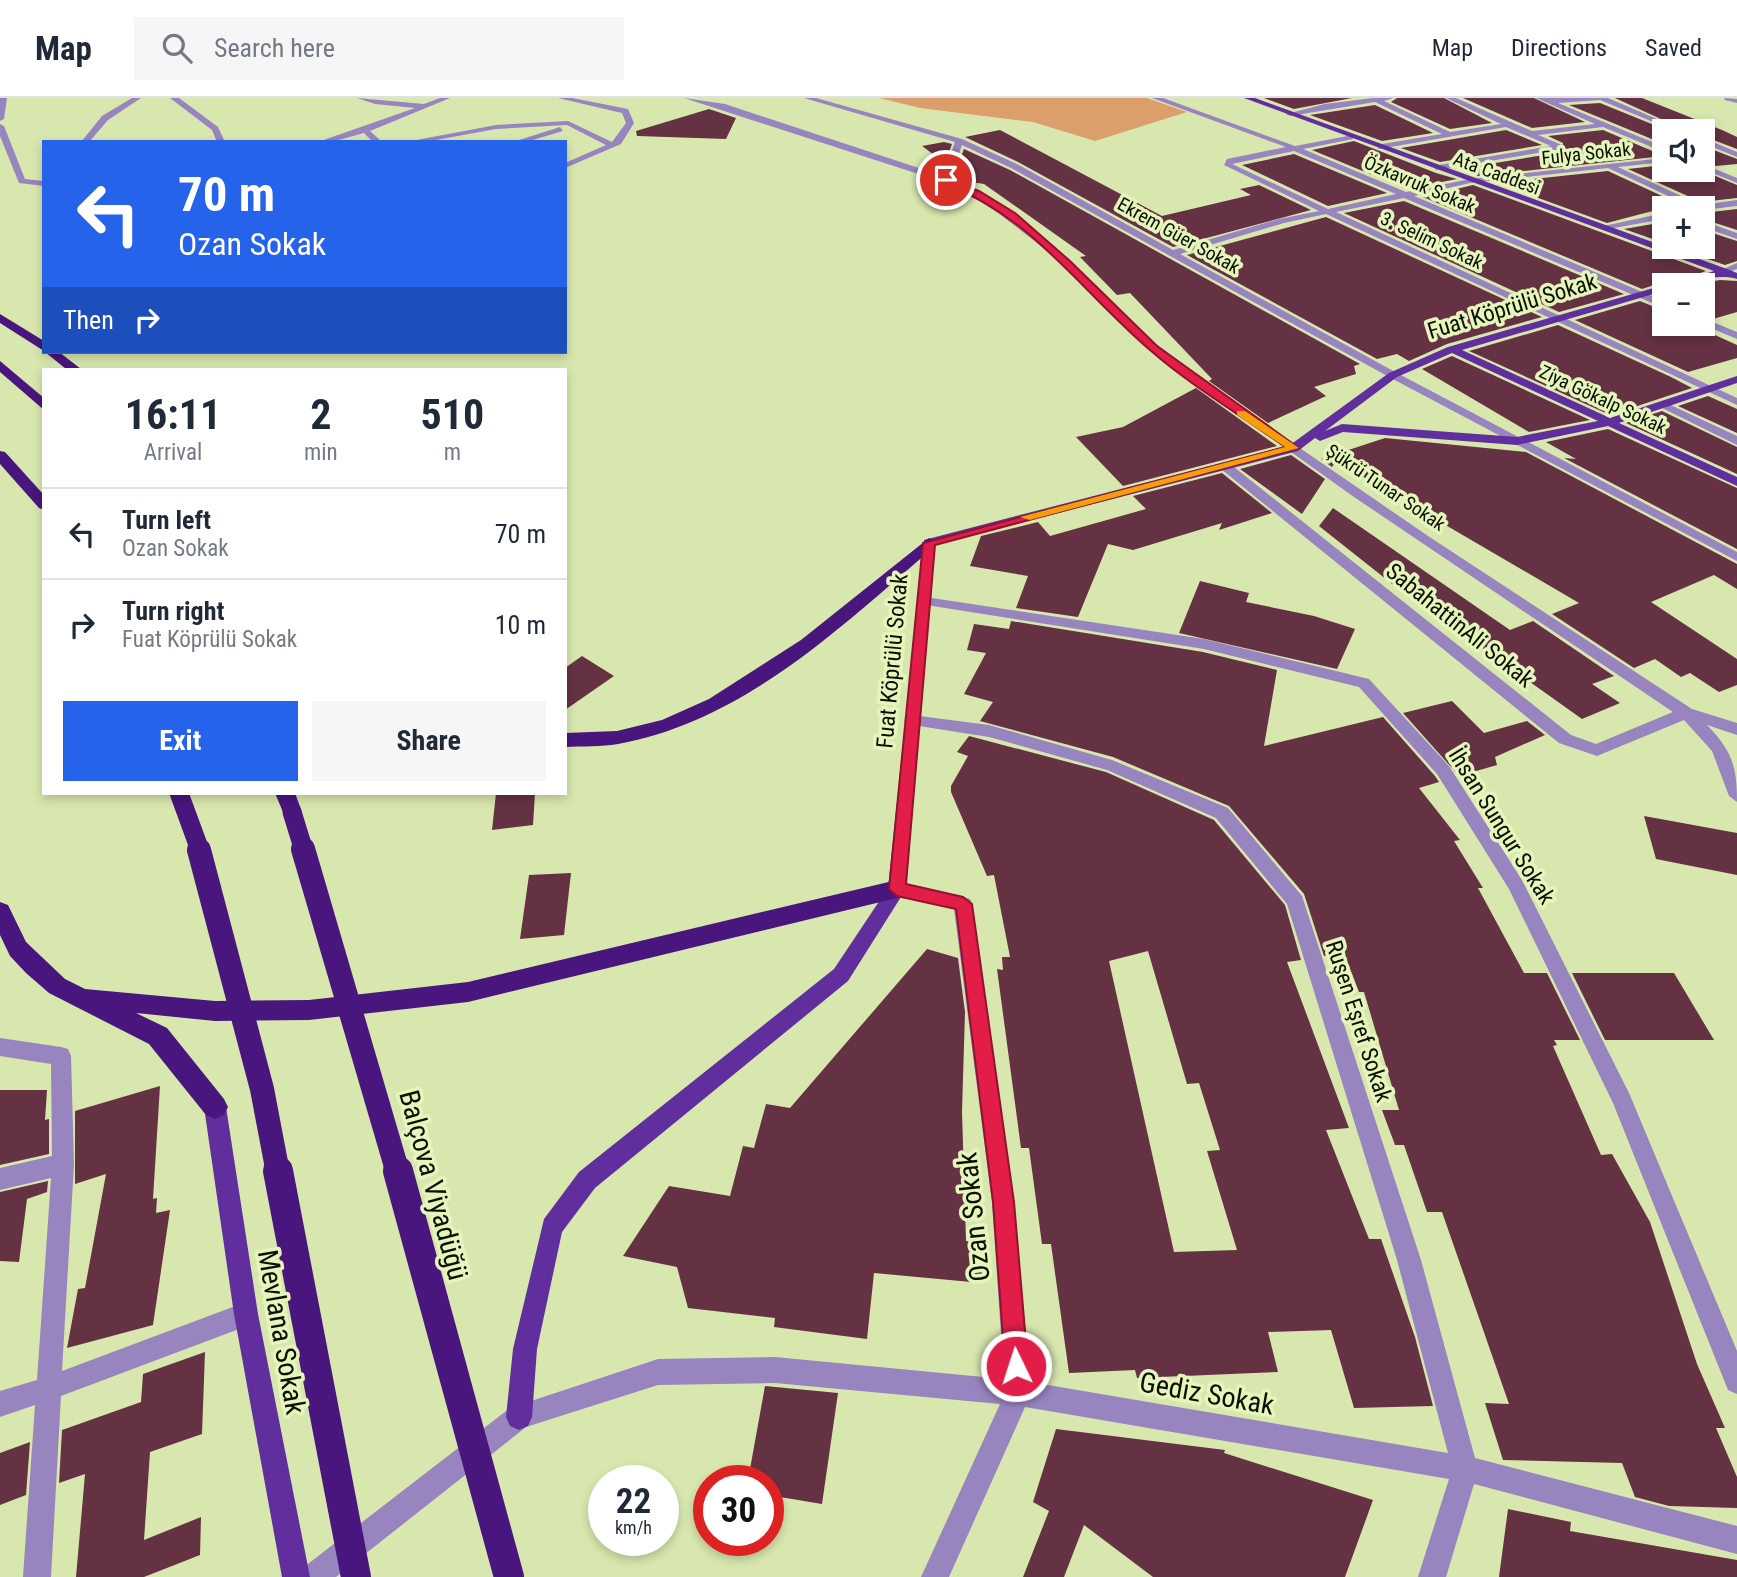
<!DOCTYPE html>
<meta charset="utf-8">
<style>
body{margin:0;font-family:"Roboto Condensed",sans-serif;background:#f6f6f7;color:#1f2937;height:100vh;display:flex;flex-direction:column;font-size:26px;white-space:nowrap}
*{box-sizing:border-box;margin:0}
p{font-size:23px;color:#747a83}
.icon{flex:none;width:38px;height:38px;fill:none;stroke:currentColor;stroke-width:2;stroke-linecap:round;stroke-linejoin:round}
.map{position:relative;flex:1;overflow:hidden}
.sheet{position:absolute;left:42px;top:270px;width:525px;height:427px;display:flex;flex-direction:column;background:#fff;border-radius:0px;box-shadow:0 4px 10px #0003}
.sheet>*{flex:none}
.guide{position:absolute;left:42px;top:42px;width:525px;height:214px;border-radius:0px;box-shadow:0 4px 10px #0003;background:#2563eb;color:#fff;overflow:hidden}
.tools{position:absolute;left:1652px;top:21px;display:grid;gap:14px}
.tools a{display:grid;place-items:center;width:63px;height:63px;border-radius:0px;background:#fff;box-shadow:0 4px 10px #0003;font-size:35px}
.speed{position:absolute;left:588px;top:1367px;display:flex;gap:14px;font-size:35px;font-weight:700;text-align:center}
.speed>*{display:grid;place-content:center;width:91px;height:91px;border-radius:50%;background:#fff;box-shadow:0 4px 10px #0003;line-height:1}
.speed small{font-size:18px;font-weight:400}
.speed .limit{border:10px solid #d22;background:#fff;color:#111}
.pin{position:absolute;display:grid;place-items:center;width:60px;height:60px;color:#fff;margin:-30px;border:4px solid #fff;border-radius:50%;box-shadow:0 2px 7px #0007}
.me{position:absolute;width:77px;margin:-38px;rotate:356deg;stroke-linejoin:round;filter:drop-shadow(0 0 5px #0008)}
.turn{display:flex;align-items:center;gap:24px;height:147px;padding:0 21px;font-size:32px}
.turn .icon{width:91px;height:91px;stroke-width:2.5}
.turn b{display:block;font-size:49px;line-height:60px}
.then{display:flex;align-items:center;height:66px;padding:0 21px;background:#0003;gap:14px;font-size:26px}
.eta{display:flex;justify-content:space-evenly;align-items:center;height:119px;text-align:center}
.eta b{font-size:42px;font-weight:700;line-height:49px}
.primary-button{display:flex;gap:14px;margin-top:auto;padding:14px 21px}
.primary-button a{flex:1;height:80px;border-radius:0px;background:#2563eb;color:#fff;font-size:28px;font-weight:700;line-height:80px;text-align:center}
.primary-button a+a{background:#f6f6f7;color:#1f2937}
ul{padding:0;list-style:none}
li{display:flex;align-items:center;gap:21px;height:91px;padding:0 21px;border-top:2px solid #e0e1e3}
li div{flex:1}
li b{display:block;font-size:26px}
li em{font-style:normal}
header{display:flex;align-items:center;gap:42px;box-sizing:border-box;height:98px;padding:0 35px;background:#fff;border-bottom:2px solid #e0e1e3}
header strong{font-size:33px}
nav{display:flex;gap:38px;margin-inline-start:auto;font-size:24px}
.search{width:490px;height:63px;background:#f6f6f7;display:flex;align-items:center;gap:18px;box-sizing:border-box;padding:0 24px;border-radius:0px;color:#747a83;font-size:26px}
.map>svg:first-child{display:block}
</style>
<header>
<strong>Map</strong>
<div class="search"><svg class="icon" aria-label="search" viewBox="0 0 24 24"><circle cx="10" cy="10" r="6"/><path d="M15 15l6 6"/></svg>Search here</div>
<nav><a>Map</a><a>Directions</a><a>Saved</a></nav>
</header>
<div class="map">
<svg width="1737" height="1479" viewBox="0 0 1737 1479">
<rect width="100%" height="100%" fill="#d8e7ae"/>
<!-- green -->
<path fill="#dc9e6a" d="M879 0H1147L1187 14 1095 43 1033 24 920 10Z"/>
<!-- building -->
<path fill="#653243" fill-rule="evenodd" d="M1264 0H1352L1294 11Z
M1397 0H1444L1492 25 1450 31 1391 4Z
M1463 0H1534L1585 24 1532 30Z
M1615 0H1642L1722 32 1737 39V51L1703 38V33H1687Z
M1600 5 1669 33H1664V46L1569 7Z
M1375 7 1433 35 1382 43 1310 17Z
M709 11 736 20 726 41 637 38 636 33Z
M1000 32 1162 118 1251 97 1240 91 1259 87 1311 112 1173 149 1018 64 965 39Z
M1506 32 1542 47 1440 64 1401 50Z
M1603 32 1664 58 1477 78 1458 71 1562 54 1563 45 1548 38Z
M1354 43 1436 75 1457 81 1406 91 1312 52Z
M944 44 952 46 945 65 922 48Z
M1703 48 1737 61V66L1716 68 1703 64Z
M964 51 1010 72 1360 266 1354 268 1356 276 1314 289 1326 298 1268 325 1209 283 1212 281 1130 195 1117 197 1080 159 1086 158 984 86 972 84 956 73Z
M1294 56 1387 95 1328 108 1242 67Z
M1664 67V72H1701L1737 87V100L1701 104 1628 71Z
M1608 73 1688 110H1664L1607 125 1497 85Z
M1473 87 1706 173 1667 187 1663 184 1642 191 1423 99Z
M1404 103 1624 196 1559 214 1344 115Z
M1737 111V132L1703 121V115Z
M1326 119 1542 219 1447 246 1409 263 1397 256 1377 261 1187 157Z
M1664 124V145L1624 131Z
M1703 132 1737 143V163L1725 167 1673 149H1703Z
M1720 182 1737 183V214L1713 221 1703 218V187H1690Z
M1640 203 1664 213V226H1696L1693 227 1737 247V260L1688 274 1575 222Z
M1558 227 1671 279 1692 290 1610 317 1469 253Z
M1452 258 1590 322 1529 334 1422 271Z
M1196 290 1277 348 1123 388 1076 339 1123 329Z
M1708 298 1737 311V335L1678 308Z
M1662 313 1737 349V376L1626 325Z
M1608 331 1737 390V451L1564 360 1576 361 1546 344Z
M1385 340 1526 354 1737 466V491L1714 477 1651 504 1737 561V587L1719 594 1690 575 1681 579 1655 561 1634 570 1552 516 1579 505 1336 363 1332 369 1321 361Z
M1291 357 1325 381 1302 416 1240 371Z
M1222 375 1272 415 1219 432 1222 425 1133 452 1108 446 1078 519 1016 510 1028 478 970 468 981 438 1038 424 1050 438 1146 411 1133 398Z
M1333 410 1510 532 1533 523 1614 578 1592 586 1620 605 1582 621 1396 489 1319 428Z
M1200 483 1249 495 1246 504 1314 518 1355 531 1337 571 1179 535Z
M1011 523 1203 554 1277 572 1264 648 1383 619 1435 678 1439 684 1419 690 1460 742 1454 743 1483 790H1478L1524 875H1547L1580 942H1554L1557 947 1553 948 1601 1057 1612 1056 1650 1124 1697 1266 1725 1330H1716L1737 1379V1410L1669 1408 1635 1399 1622 1365 1503 1362 1485 1305 1509 1306 1442 1114H1427L1404 1047H1395L1382 1012H1399L1364 894H1359L1344 855 1324 858 1304 796 1229 708 1113 659 980 623 993 604 964 596 986 555 967 552 974 526 1009 531Z
M582 558 614 578 565 612V570Z
M1452 603 1484 635 1527 623 1545 637 1495 659 1497 667 1459 678 1403 615Z
M969 638 1106 674 1214 722 1285 807 1301 862 1287 864 1349 1030 1326 1032 1369 1141H1381L1415 1239 1433 1308 1354 1310 1331 1232 1268 1234 1278 1274 1137 1280 1135 1272 1069 1275 1051 1146H1042L1029 1050H1021L997 871 1003 872 1002 859H1010L994 777 987 778 951 694V688L968 658 957 654ZM1148 853 1187 986 1199 985 1220 1052 1207 1053 1237 1152 1174 1154 1109 863Z
M496 695H535L533 727 492 732Z
M1644 718 1737 735V777L1656 761Z
M571 775 564 837 520 841 529 777Z
M927 851 958 860 965 914 962 1014 966 1143 982 1145V1185L874 1175 867 1241 774 1229 775 1220 688 1210 677 1169 623 1158 669 1088 730 1098 743 1048 754 1050 766 1006 790 1010Z
M1572 875H1674L1714 942H1605Z
M160 988 153 1101 157 1100 156 1115 170 1112 153 1227 67 1250 78 1191 85 1190 106 1076 75 1086V1013Z
M0 992H47L45 1022 49 1021V1056L0 1067Z
M48 1083 47 1094 27 1101 19 1164 0 1163V1094Z
M205 1254 202 1336 150 1354 144 1442 201 1419 200 1457 144 1479H76L85 1376 59 1385 62 1332 141 1304 143 1276Z
M765 1288 838 1295 822 1406 768 1397V1382H748Z
M1056 1331 1225 1352 1224 1355 1373 1402 1345 1479H1153L1084 1427 1064 1479H1023L1049 1413 1033 1404Z
M30 1344 26 1397 0 1407V1355Z
M1508 1411 1571 1424 1570 1433 1737 1462V1479H1499Z"/>
<g fill="none" stroke-linecap="round" stroke-linejoin="round">
<!-- minor -->
<path fill="#9884bf" fill-rule="evenodd" d="M0 0H7L4 21 0 23Z
M132 0H141L108 22 89 44H81L102 18Z
M170 0H179L218 29 225 44H217L212 32Z
M357 0 424 6 440 0H450L370 33 382 44H373L364 35 331 44H318L415 10 375 6Z
M558 0H572L628 11 634 25 621 46 565 70V65L606 47 567 27 496 31 425 44H406L496 27 568 23 612 44 626 25 622 15Z
M684 0 725 6 943 78 955 44 804 0H816L962 41 1017 66 1173 152 1279 121 1319 113 1224 67 1227 61 1286 49 1152 0H1163L1295 48 1353 37V41L1303 51 1406 94 1470 81 1664 60V64L1618 69 1701 107 1737 102V108L1703 112 1694 110 1608 70 1470 85 1414 98 1664 203V210L1404 100 1336 114 1737 300V307L1326 116 1284 125 1180 156 1397 275 1737 454V463L1389 279 1011 70 962 47 950 81 995 104 1036 133 1155 245 1233 304 1428 438 1692 611 1737 625V637L1707 627C1732 653 1737 668 1737 704L1729 698 1712 653 1684 622 1597 658 1559 645 1221 371V365H1229L1571 637 1596 646 1673 614 1354 399 1162 262 1049 154 989 108 943 84ZM1294 53 1396 96 1328 111 1232 66Z
M1373 0H1394L1384 3 1450 34 1501 26 1446 0H1456L1532 33 1595 26 1536 0H1608L1685 33H1675L1600 2 1558 5 1664 49V54L1603 29 1538 37 1562 47V51L1436 72 1433 68 1551 48 1506 29 1379 51 1376 47 1442 36 1375 4 1290 18 1286 16 1325 6Z
M1724 0 1737 1V5L1725 2Z
M0 26 4 28 25 81 44 83V88L19 85 0 38Z
M560 29 563 33 526 44H513Z
M1703 40 1737 54V59L1703 45Z
M1703 66 1737 80V85L1703 71Z
M1664 115V121L1603 132 1599 129Z
M1703 123 1737 135V141L1703 129Z
M1737 165V171L1724 176 1719 173Z
M1703 220 1737 234V241L1701 226Z
M1662 303 1737 338V347L1658 308 1656 306Z
M925 499 1204 541 1369 581 1449 668 1522 782 1629 995 1737 1253V1296L1728 1292 1613 1005 1509 791 1437 676 1359 589 1204 551 920 506V500Z
M912 617 989 627 1112 662 1228 710 1302 798 1421 1162 1475 1360 1737 1428V1456L1474 1386 1446 1479H1418L1449 1381 1025 1309 949 1479H921L1000 1306 775 1285 658 1287 526 1329 336 1479H300L304 1469 510 1310 658 1261 775 1259 1004 1281 992 1104 954 811 891 796 888 791 891 786 897 784 963 799 970 801 972 806 1014 1104 1030 1284 1448 1355 1397 1162 1287 806 1216 720 1107 672 989 639 906 626 904 622Z
M0 940 61 949 68 951 71 958 74 1066 62 1273 246 1204 255 1207 258 1216 255 1225 61 1298 51 1479H23L35 1307 0 1319V1293L37 1282 51 1080 0 1092V1070L52 1058 51 966 0 958Z"/>
<!-- major -->
<path fill="#602e9d" fill-rule="evenodd" d="M1244 0H1255L1727 171 1737 175V181C1714 174 1694 187 1670 187L1714 173Z
M1664 187V193L1462 252 1610 320 1737 278V285L1619 325 1737 379V388L1608 328 1517 347 1343 334 1320 343 1315 340 1298 353 935 447 906 791 848 883 595 1090 562 1134 537 1251 532 1319 528 1328 519 1332 510 1328 506 1319 513 1251 544 1121 579 1074 834 871 888 790 924 442 1290 347 1389 275 1448 249ZM1452 255 1598 323 1517 339 1342 326 1325 333 1397 279Z
M215 999 223 1002 226 1009 258 1216 310 1479H282L234 1216 204 1009 207 1002Z"/>
<!-- highway -->
<path fill="#49167e" fill-rule="evenodd" d="M0 216 44 243V253L0 225Z
M45 254H59L81 271H66Z
M0 263 44 300V312L0 274Z
M0 353 5 354 44 397V412L39 410 0 366Z
M929 440 937 445 935 448C841 529 744 623 618 646 601 649 583 648 565 649V635L617 633 662 622 709 601 801 542Z
M169 695H189L210 752 206 758H192Z
M275 695H295L302 714 299 719H285Z
M897 782 905 785 908 791 905 797 897 800 468 904 309 922 215 923 136 915 167 930 224 1001 228 1009 224 1017 215 1021 206 1017 149 946 49 895 26 875 10 858 0 837V804L8 807 26 844 65 881 85 891 215 903 309 902 468 884Z"/>
<!-- highway-bridge-far2 -->
<path stroke="#49167e" stroke-width="19" d="M292 714 304 753"/>
<!-- highway-bridge-far1 -->
<path stroke="#49167e" stroke-width="24" d="M303 751 398 1075
M199 752 262 991 278 1075"/>
<!-- highway-bridge -->
<path stroke="#49167e" stroke-width="30" d="M278 1073 356 1479
M398 1073 509 1479"/>
</g>
<!-- route -->
<path fill="#e11d48" stroke="#92132f" stroke-width="2" d="M943 81 979 93 1015 115 1070 163 1157 248 1299 350 935 447 906 786 963 799 972 806 1014 1104 1028 1268 1024 1276 1016 1279 1008 1276 1005 1268 993 1104 956 811 897 798 889 791 923 445 1285 349C1241 317 1191 288 1150 252 1077 189 1037 123 943 84Z"/>
<!-- slow -->
<path fill="#f59e0b" d="M1237 313H1245L1299 350 1030 422 1020 419 1285 349 1237 317Z"/>
<g text-anchor="middle" stroke-width="7" stroke-linejoin="round" paint-order="stroke">
<!-- far-street labels -->
<g font-size="19" fill="#0c1000" stroke="#e5f5bb">
<text transform="translate(1586 55) rotate(-6)" y="7">Fulya Sokak</text>
<text transform="translate(1497 75) rotate(20)" y="7">Ata Caddesi</text>
<text transform="translate(1420 86) rotate(23)" y="7">Özkavruk Sokak</text>
<text transform="translate(1179 137) rotate(29)" y="7">Ekrem Güer Sokak</text>
<text transform="translate(1432 142) rotate(25)" y="7">3. Selim Sokak</text>
<text transform="translate(1603 301) rotate(25)" y="7">Ziya Gökalp Sokak</text>
<text transform="translate(1386 389) rotate(34)" y="7">Şükrü Tunar Sokak</text>
</g>
<!-- street labels -->
<g font-size="23" fill="#0c1000" stroke="#e5f5bb">
<text transform="translate(1512 208) rotate(-17)" y="8">Fuat Köprülü Sokak</text>
<text transform="translate(1460 527) rotate(39)" y="8">SabahattinAli Sokak</text>
<text transform="translate(892 563) rotate(-85)" y="8">Fuat Köprülü Sokak</text>
<text transform="translate(1502 728) rotate(58)" y="8">İhsan Sungur Sokak</text>
<text transform="translate(1359 923) rotate(72)" y="8">Ruşen Eşref Sokak</text>
</g>
<!-- near-street labels -->
<g font-size="28" fill="#0c1000" stroke="#e5f5bb">
<text transform="translate(434 1087) rotate(75)" y="10">Balçova Viyadüğü</text>
<text transform="translate(973 1119) rotate(-96)" y="10">Ozan Sokak</text>
<text transform="translate(282 1234) rotate(80)" y="10">Mevlana Sokak</text>
<text transform="translate(1207 1295) rotate(10)" y="10">Gediz Sokak</text>
</g>
</g>
</svg>
<div class="tools">
<a><svg class="icon" aria-label="sound" viewBox="0 0 24 24"><path d="M4 9h4l5-4v14l-5-4H4zM17 9q2 3 0 6"/></svg></a>
<a>+</a>
<a>−</a>
</div>
<div class="speed"><div>22<small>km/h</small></div><div class="limit">30</div></div>
<div class="pin" style="left:946px;top:82px;background:#d93025"><svg class="icon" aria-label="arrive" viewBox="0 0 24 24"><path d="M6 21V4h12l-3 4 3 4H6"/></svg></div>
<svg class="me" style="left:1016px;top:1268px" viewBox="-20 -20 40 40"><circle r="17" fill="#e11d48" stroke="#fff" stroke-width="3"/><path d="M0-11L8 9 0 5-8 9z" fill="#fff"/></svg>
<div class="guide">
<div class="turn"><svg class="icon" aria-label="left" viewBox="0 0 24 24"><path d="M17 20v-9H6M10 6l-5 5 5 5"/></svg><div><b>70 m</b>Ozan Sokak</div></div>
<div class="then">Then<svg class="icon" aria-label="right" viewBox="0 0 24 24"><path d="M7 20v-9h11M14 6l5 5-5 5"/></svg></div>
</div>
<section class="sheet">
<div class="eta">
<div><b>16:11</b><p>Arrival</p></div>
<div><b>2</b><p>min</p></div>
<div><b>510</b><p>m</p></div>
</div>
<ul>
<li><svg class="icon" aria-label="left" viewBox="0 0 24 24"><path d="M17 20v-9H6M10 6l-5 5 5 5"/></svg><div><b>Turn left</b><p>Ozan Sokak</p></div><em>70 m</em></li>
<li><svg class="icon" aria-label="right" viewBox="0 0 24 24"><path d="M7 20v-9h11M14 6l5 5-5 5"/></svg><div><b>Turn right</b><p>Fuat Köprülü Sokak</p></div><em>10 m</em></li>
</ul>
<div class="primary-button"><a>Exit</a><a>Share</a></div>
</section>
</div>
